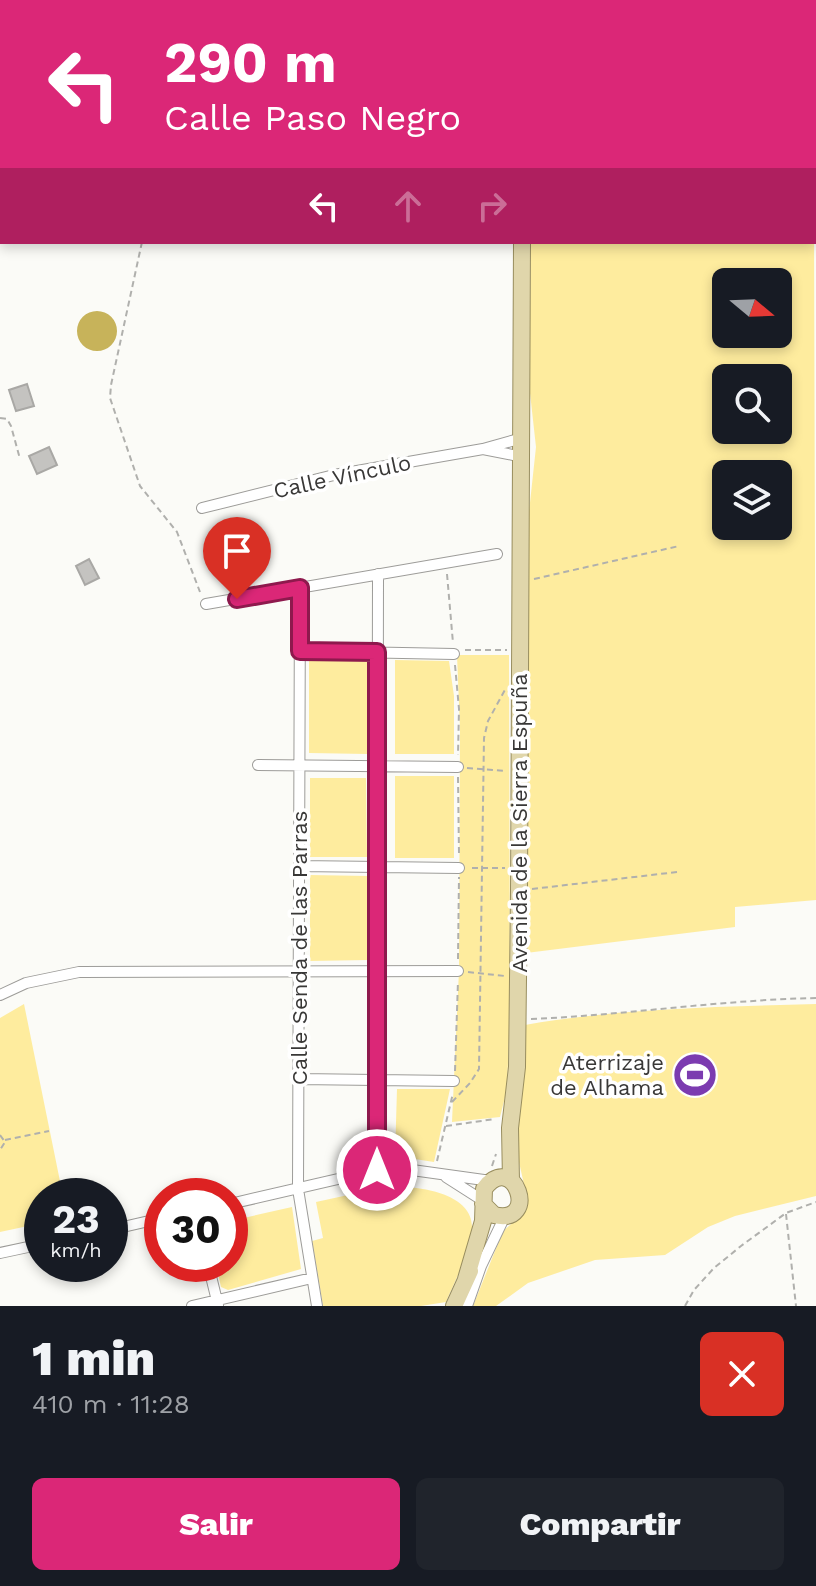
<!DOCTYPE html>
<html lang="es">
<meta charset="utf-8">
<style>
body{margin:0;font-family:"Work Sans",sans-serif;background:#20242c;color:#f1f3f6;height:100vh;display:flex;flex-direction:column;font-size:30px;white-space:nowrap}
*{box-sizing:border-box;margin:0}
p{font-size:26px;color:#9ea1a6}
.icon{flex:none;width:44px;height:44px;fill:none;stroke:currentColor;stroke-width:2;stroke-linecap:round;stroke-linejoin:round}
.map{position:relative;height:1306px;overflow:hidden}
.details{display:flex;flex-direction:column;background:#171b24;flex:1}
.details>*{flex:none}
.top-card{position:absolute;left:0px;top:0px;width:816px;height:244px;box-shadow:0 4px 12px #0003;background:#db2777;color:#fff;overflow:hidden}
.needle{width:52px;rotate:109deg}
.buttons{position:absolute;left:712px;top:268px;display:grid;gap:16px}
.buttons a{display:grid;place-items:center;width:80px;height:80px;border-radius:12px;background:#171b24;box-shadow:0 4px 12px #0003;font-size:40px}
.speed{position:absolute;left:24px;top:1178px;display:flex;gap:16px;font-size:40px;font-weight:700;text-align:center}
.speed>*{display:grid;place-content:center;width:104px;height:104px;border-radius:50%;background:#171b24;box-shadow:0 4px 12px #0003;line-height:1}
.speed small{font-size:20px;font-weight:400}
.speed .limit{border:12px solid #d22;background:#fff;color:#111}
.pin{position:absolute;display:grid;place-items:center;width:68px;height:68px;color:#fff;margin:-82px -34px;border-radius:50% 50% 50% 0;rotate:-45deg;box-shadow:0 0 8px #0007}
.pin .icon{rotate:45deg}
.me{position:absolute;width:88px;margin:-44px;rotate:0deg;stroke-linejoin:round;filter:drop-shadow(0 0 6px #0008)}
.turn{display:flex;align-items:center;gap:28px;height:168px;padding:0 32px;font-size:36px}
.turn .icon{width:104px;height:104px;stroke-width:2.5}
.turn b{display:block;font-size:56px;line-height:68px}
.lanes{display:flex;align-items:center;height:76px;padding:0 32px;background:#0003;justify-content:center;gap:40px;direction:ltr}
.lanes .off{opacity:.35}
.round{display:grid;place-items:center;flex:none;width:84px;height:84px;border-radius:12px;background:#20242c}
.summary{display:flex;align-items:center;justify-content:space-between;height:136px;padding:0 32px}
h1{font-size:48px;font-weight:800;line-height:60px}
.primary-button{display:flex;gap:16px;margin-top:auto;padding:16px 32px}
.primary-button a{flex:1;height:92px;border-radius:12px;background:#db2777;color:#fff;font-size:32px;font-weight:800;line-height:92px;text-align:center}
.primary-button a+a{background:#20242c;color:#f1f3f6}
.map>svg:first-child{display:block}
</style>
<div class="map">
<svg width="816" height="1306" viewBox="0 0 816 1306">
<rect width="100%" height="100%" fill="#fbfbf7"/>
<!-- green -->
<path fill="#feec9e" fill-rule="evenodd" d="M814 228 816 900 735 907V927L526 953 528 521 536 447 529 384 531 242H814ZM726 282H778V334H726ZM726 378H778V430H726ZM726 474H778V526H726Z
M457 655H509L510 1010 507 1089 500 1117 452 1122 459 970 460 729Z
M395 660 449 661 454 696V754H395Z
M309 661H368L367 754 309 753Z
M395 776H454V858H395Z
M310 778H366L367 857H310Z
M310 875 368 876V960L310 961Z
M24 1004 63 1196H42V1223L0 1232V1018Z
M816 1004V1196L735 1216 708 1227 665 1255 595 1260 528 1283 496 1306H473L503 1231 518 1218 526 1207 527 1198 517 1153 525 1025C620 1008 720 1007 816 1004Z
M397 1089H450L434 1162 395 1156Z
M385 1187C413 1185 475 1191 472 1230 470 1254 455 1280 446 1302L421 1306H323L312 1241 323 1238 316 1202Z
M292 1207 301 1269 228 1290 221 1287 216 1264H230V1221Z"/>
<!-- water -->
<path fill="#c7b35a" d="M77 331a20 20 0 1 1 40 0a20 20 0 1 1-40 0Z"/>
<!-- building -->
<path fill="#c4c3c0" stroke="#a9a8a5" stroke-width="2" d="M27 384 34 406 16 411 9 390Z
M49 447 57 465 37 474 29 456Z
M89 559 99 578 85 585 76 566Z"/>
<g fill="none" stroke-linecap="round" stroke-linejoin="round">
<!-- lane casing -->
<g stroke="#9d9c99" stroke-width="7">
<path id="lane" d="M814 214 816 212"/>
</g>
<!-- street casing -->
<g stroke="#9d9c99" stroke-width="12">
<path id="street" d="M674 0 675 2
M87 2V0
M0 126 2 124
M814 220 816 223
M522 438 483 449 523 457
M202 508 334 475 483 449
M300 588 298 1189 317 1306
M206 604 497 554
M300 651 454 654
M258 765 458 767
M299 866 459 868
M0 995 26 983 79 972 458 971
M299 1079 454 1081
M377 1170 378 574
M446 1177 482 1200
M230 1204 377 1170 405 1169 491 1181
M110 1230 162 1218
M0 1253 42 1244
M208 1264 218 1305
M192 1306 312 1278
M467 1306 481 1266 505 1216"/>
</g>
<!-- primary casing -->
<g stroke="#988d5e" stroke-width="18">
<path id="primary" d="M523 2V0
M511 1181 510 1128 517 1067 519 891 522 242
M466 1279 483 1221 484 1189C514 1149 541 1226 494 1215L483 1204
M454 1306 470 1271"/>
</g>
<!-- path -->
<path stroke="#b0b0ad" stroke-width="2" stroke-dasharray="6 4" stroke-linecap="butt" d="M142 242 111 385 110 398 140 486 177 532 200 592
M0 418 7 419 11 426 20 459
M447 574 453 643
M534 579 679 546
M465 650H507
M455 665 459 709 458 755
M467 768 505 771
M458 777 459 855
M472 868H505
M532 889 677 872
M458 959 459 877
M468 972 505 976
M531 1019C626 1015 720 1000 816 998
M455 1071 458 981
M452 1102 470 1083 479 1069 484 738 488 721 506 688
M446 1126 495 1119
M0 1135 5 1142 0 1150
M5 1140 49 1131
M437 1161 453 1093
M492 1166 496 1154
M786 1214 796 1306
M685 1306 694 1290 714 1268 741 1246 786 1213 816 1202"/>
<!-- lane -->
<use href="#lane" stroke="#fff" stroke-width="5"/>
<!-- street -->
<use href="#street" stroke="#fff" stroke-width="10"/>
<!-- primary -->
<use href="#primary" stroke="#e0d6ab" stroke-width="16"/>
</g>
<g fill="none" stroke-linecap="round" stroke-linejoin="round">
<!-- route casing -->
<g stroke="#8e194d" stroke-width="20">
<path id="route" d="M237 599 300 588V651L377 652V1170"/>
</g>
<!-- route -->
<use href="#route" stroke="#db2777" stroke-width="14"/>
</g>
<!-- icons -->
<defs>
<g id="stadium-disc" transform="scale(2.3)"><circle r="9.5" fill="#7c3bb0" stroke="#fff"/><path d="M0-5a6.5 5 0 1 0 0 10a6.5 5 0 1 0 0-10ZM-3.5-1.8h7v3.6h-7Z" fill="#fff"/></g>
</defs>
<g fill-rule="evenodd">
<use href="#stadium-disc" x="695" y="1075"/>
</g>
<g text-anchor="middle" stroke-width="7" stroke-linejoin="round" paint-order="stroke">
<!-- street labels -->
<g font-size="22" fill="#393837" stroke="#fff">
<text transform="translate(342 476) rotate(-12)" y="8">Calle Vínculo</text>
<text transform="translate(519 823) rotate(-90)" y="8">Avenida de la Sierra Espuña</text>
<text transform="translate(299 948) rotate(-90)" y="8">Calle Senda de las Parras</text>
</g>
<!-- poi labels -->
<g font-size="22" fill="#393837" stroke="#fff" text-anchor="end">
<text x="664" y="1070">Aterrizaje<tspan x="664" dy="25">de Alhama</tspan></text>
</g>
</g>
</svg>
<div class="buttons">
<a><svg class="needle" viewBox="-14 -14 28 28"><path d="M0-13l5 13h-10z" fill="#e53935"/><path d="M0 13l5-13h-10z" fill="#9ea1a6"/></svg></a>
<a><svg class="icon" aria-label="search" viewBox="0 0 24 24"><circle cx="10" cy="10" r="6"/><path d="M15 15l6 6"/></svg></a>
<a><svg class="icon" aria-label="layers" viewBox="0 0 24 24"><path d="M12 4l9 5-9 5-9-5zM3 14l9 5 9-5"/></svg></a>
</div>
<div class="speed"><div>23<small>km/h</small></div><div class="limit">30</div></div>
<div class="pin" style="left:237px;top:599px;background:#d93025"><svg class="icon" aria-label="arrive" viewBox="0 0 24 24"><path d="M6 21V4h12l-3 4 3 4H6"/></svg></div>
<svg class="me" style="left:377px;top:1170px" viewBox="-20 -20 40 40"><circle r="17" fill="#db2777" stroke="#fff" stroke-width="3"/><path d="M0-11L8 9 0 5-8 9z" fill="#fff"/></svg>
<div class="top-card">
<div class="turn"><svg class="icon" aria-label="left" viewBox="0 0 24 24"><path d="M17 20v-9H6M10 6l-5 5 5 5"/></svg><div><b>290 m</b>Calle Paso Negro</div></div>
<div class="lanes"><svg class="icon" aria-label="left" viewBox="0 0 24 24"><path d="M17 20v-9H6M10 6l-5 5 5 5"/></svg><svg class="icon off" aria-label="ahead" viewBox="0 0 24 24"><path d="M12 20V5M6 11l6-6 6 6"/></svg><svg class="icon off" aria-label="right" viewBox="0 0 24 24"><path d="M7 20v-9h11M14 6l5 5-5 5"/></svg></div>
</div>
</div>
<section class="details">
<div class="summary"><div><h1>1 min</h1><p>410 m · 11:28</p></div><a class="round" style="background:#d93025;color:#fff"><svg class="icon" aria-label="close" viewBox="0 0 24 24"><path d="M6 6l12 12M18 6L6 18"/></svg></a></div>
<div class="primary-button"><a>Salir</a><a>Compartir</a></div>
</section>
